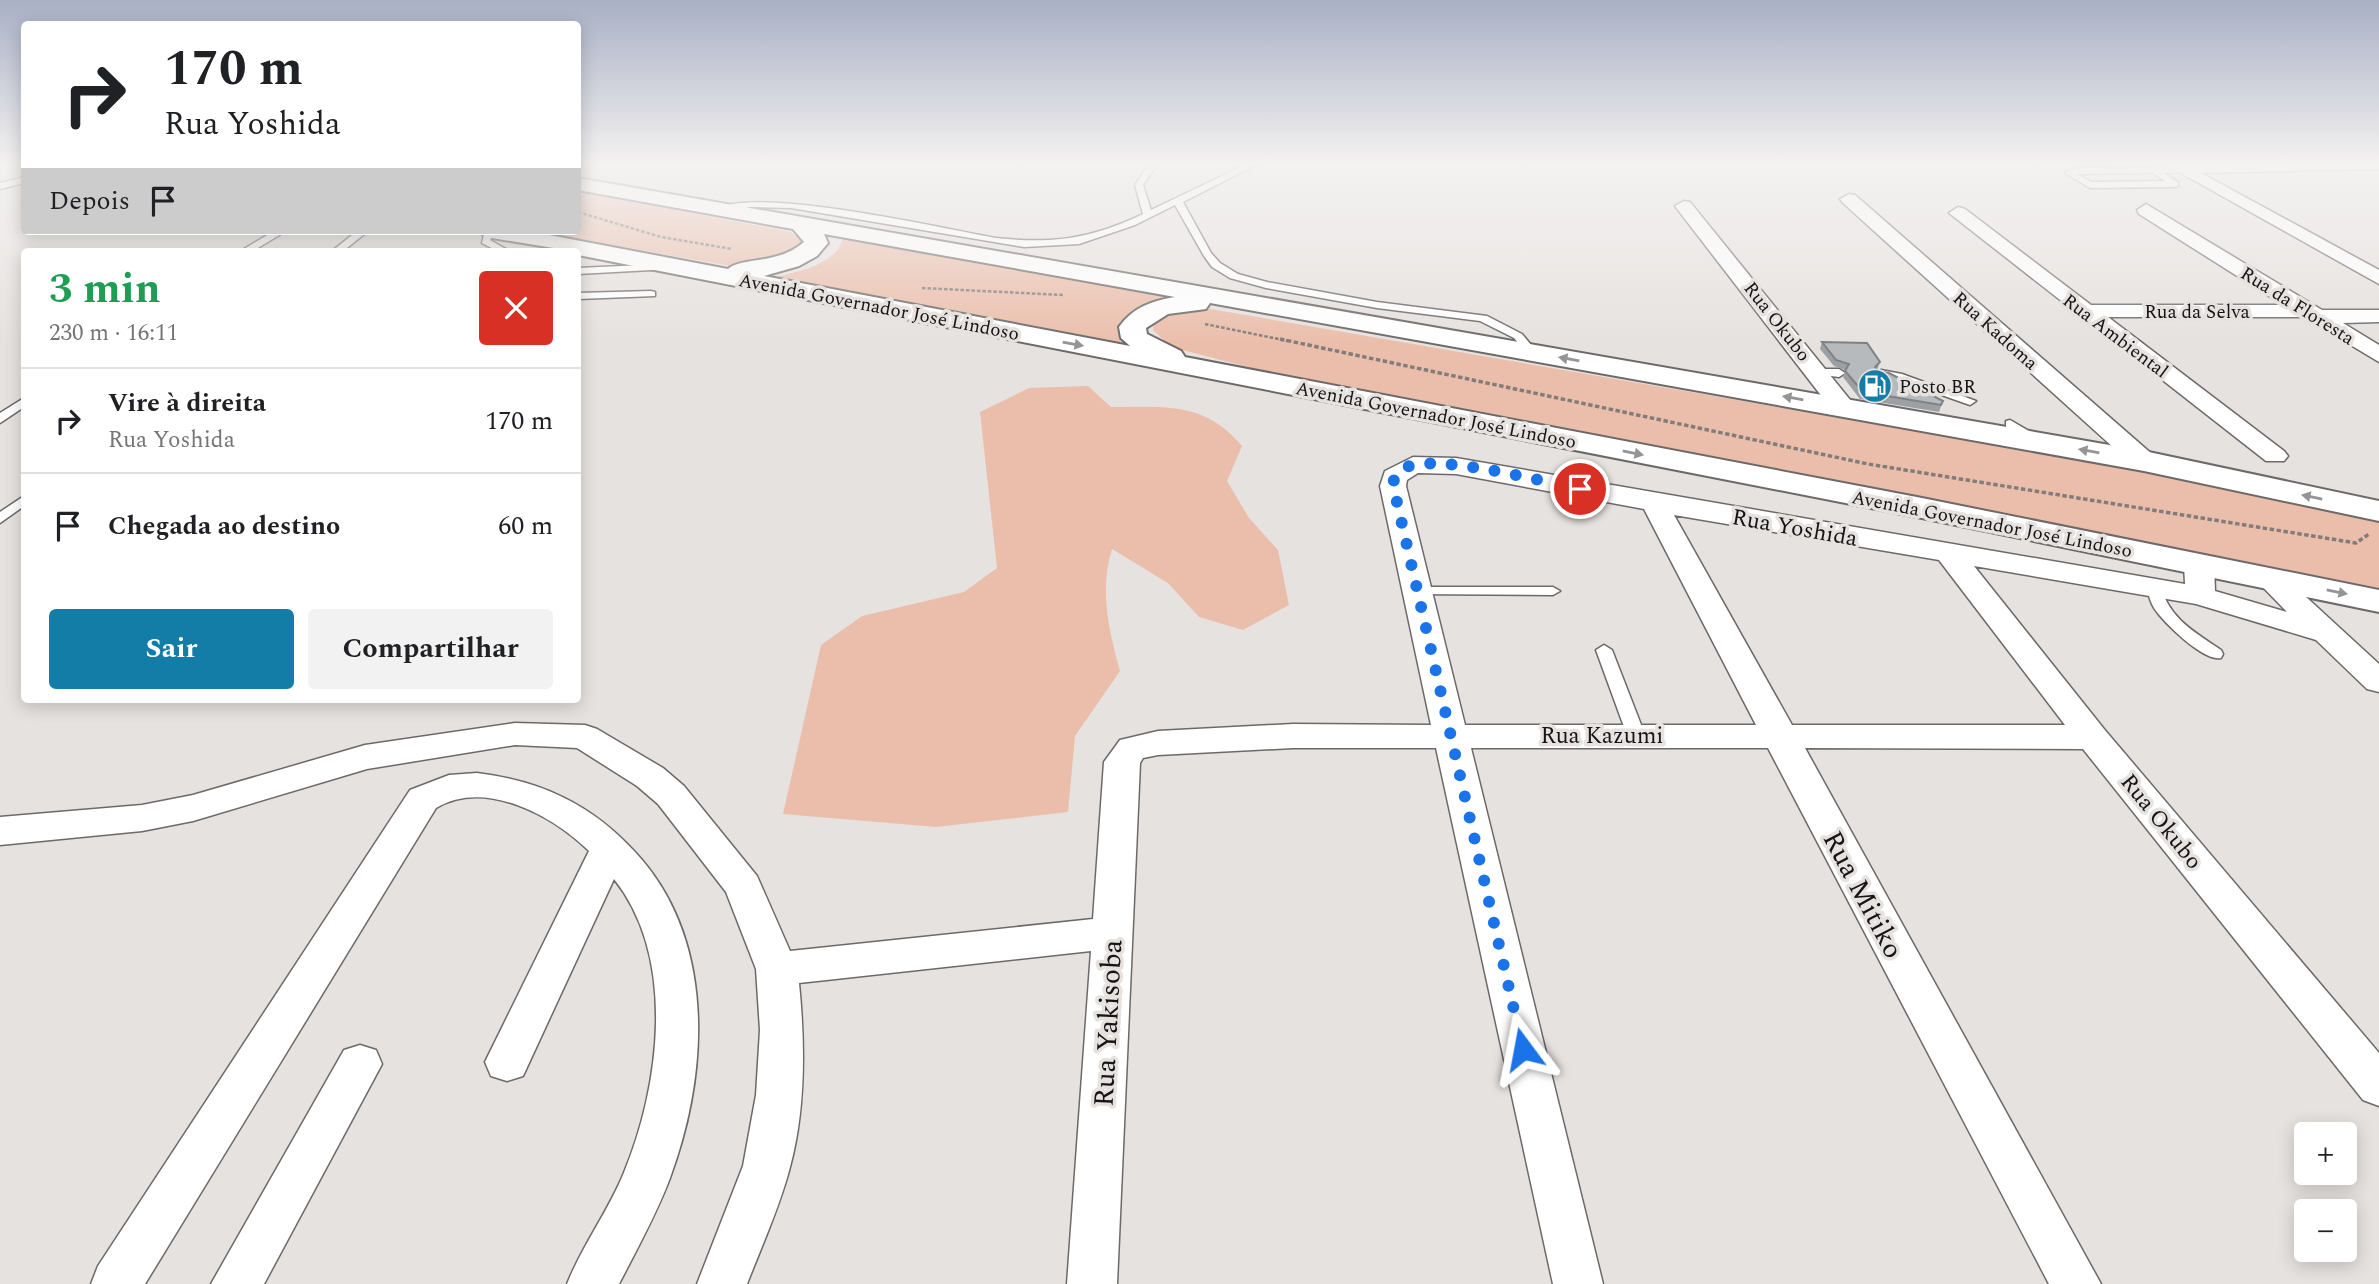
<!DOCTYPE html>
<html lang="pt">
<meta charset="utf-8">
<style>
body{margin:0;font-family:Spectral,serif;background:#f2f2f2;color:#202124;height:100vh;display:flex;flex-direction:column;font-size:26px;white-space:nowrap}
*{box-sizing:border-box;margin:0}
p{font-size:23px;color:#757577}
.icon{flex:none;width:38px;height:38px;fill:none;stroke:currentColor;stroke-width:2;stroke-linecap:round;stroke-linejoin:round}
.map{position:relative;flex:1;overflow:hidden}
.sheet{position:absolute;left:21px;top:248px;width:560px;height:455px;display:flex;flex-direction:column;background:#fff;border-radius:7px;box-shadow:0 4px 18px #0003}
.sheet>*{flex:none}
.top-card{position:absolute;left:21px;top:21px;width:560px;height:214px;border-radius:7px;box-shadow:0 4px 18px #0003;background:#fff;color:#202124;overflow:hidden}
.buttons{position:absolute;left:2294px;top:1122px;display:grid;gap:14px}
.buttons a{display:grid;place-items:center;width:63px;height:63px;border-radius:7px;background:#fff;box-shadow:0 4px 18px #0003;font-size:35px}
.pin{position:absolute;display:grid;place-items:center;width:60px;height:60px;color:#fff;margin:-30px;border:4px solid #fff;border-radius:50%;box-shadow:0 2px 7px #0007}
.me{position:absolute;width:77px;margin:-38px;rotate:347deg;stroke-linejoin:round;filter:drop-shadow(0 0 5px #0008)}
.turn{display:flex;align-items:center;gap:24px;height:147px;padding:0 28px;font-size:32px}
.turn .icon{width:91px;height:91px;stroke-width:2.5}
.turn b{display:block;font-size:49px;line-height:60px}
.then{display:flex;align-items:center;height:66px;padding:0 28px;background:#0003;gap:14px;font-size:26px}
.round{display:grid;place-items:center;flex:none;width:74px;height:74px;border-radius:7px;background:#f2f2f2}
.overview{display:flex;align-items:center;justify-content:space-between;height:119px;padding:0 28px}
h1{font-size:42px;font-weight:700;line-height:52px;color:#1e9e55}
.cta{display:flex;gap:14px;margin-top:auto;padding:14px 28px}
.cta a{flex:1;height:80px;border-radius:7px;background:#137da7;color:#fff;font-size:28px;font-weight:700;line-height:80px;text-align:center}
.cta a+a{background:#f2f2f2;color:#202124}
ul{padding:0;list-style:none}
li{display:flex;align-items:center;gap:21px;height:105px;padding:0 28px;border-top:2px solid #e0e0e0}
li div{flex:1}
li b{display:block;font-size:26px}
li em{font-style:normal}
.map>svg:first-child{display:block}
</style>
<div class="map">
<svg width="2379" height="1284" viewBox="0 0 2379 1284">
<rect width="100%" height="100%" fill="#e6e2e0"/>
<!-- green -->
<path fill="#ebbeab" d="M578 191 790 232 805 241 802 250 736 267 533 231H578Z
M843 236 1180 297C1157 301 1127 305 1119 330L1124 344 775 277C797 272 840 264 843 236Z
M1205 308 2379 511V588L1302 381 1171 347 1153 330 1154 320 1165 314Z
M1088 386 1111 407C1164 407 1205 401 1242 446L1227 481 1249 518 1278 550 1289 605 1243 630 1199 617 1168 583 1112 549C1099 590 1109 631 1120 671L1075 736 1068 812 936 827 783 814 821 645 862 616 964 592 997 568 980 412 1029 388Z"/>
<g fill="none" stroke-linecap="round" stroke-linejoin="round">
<!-- service casing -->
<g stroke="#6d6968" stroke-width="3">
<path id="service" d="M1150 163H1158L1143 185 1151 210 1249 163H1260L1183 202 1211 253 1220 263 1238 274 1267 282 1377 302 1487 316 1522 334 1537 352 1527 354 1514 338 1480 321 1377 308 1266 288 1230 278 1212 267 1204 256 1175 205 1135 225 1079 244 1024 247 791 208 750 207 723 212 718 209C756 186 945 229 996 238 1052 244 1091 239 1143 214L1135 185Z
M2184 167 2187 168V172L2164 173 2178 182V186L2175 187 2090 188 2065 173 2075 168ZM2153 173 2165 181 2092 182 2076 174Z
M24 177V183L0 189V183Z
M274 231H286L251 252H239Z
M357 231H368L342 252H331Z
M485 231H495L490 240 511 252H499L482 243Z
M666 264 670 265V269L578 274V268Z
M651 291 655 292V296L578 299V293Z
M1818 369H1839L1845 373 1839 377 1814 374 1812 372Z
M1881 370 1902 374 1976 401 1970 405 1896 379 1877 376 1875 374Z
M24 398V407L0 423V413Z
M2010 420 2039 437V443H2031L2006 427V421Z
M24 496V506L0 523V512Z
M2154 582 2161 586C2168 618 2196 633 2221 650L2223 654 2221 658C2204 662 2163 622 2154 608 2150 601 2148 594 2147 586Z
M1417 587H1553L1560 591 1553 595 1412 594 1410 591 1412 588Z
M1604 645 1612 650 1645 735 1642 739H1630L1627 735 1596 650Z"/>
</g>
<!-- minor casing -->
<g stroke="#6d6968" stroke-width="3">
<path id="minor" d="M2163 163H2379V169L2201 173 2379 270V284Z
M1849 194 1855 195 2153 455 2157 461 2153 467H2135L1843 203 1840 199Z
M1684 201 1690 202 1851 401 1854 406 1851 411H1833L1678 210 1675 206Z
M2146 204 2322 310H2379V322L2343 323 2379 345V362L2304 317H2108L2284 451 2288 456 2284 461H2266L1949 213 1958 207 1965 209 2091 305H2283L2139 214 2137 210Z
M1413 457 1456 458 2185 584 2184 565 2189 559 2199 556 2209 559 2214 565 2215 591 2287 612 2254 578 2259 572 2269 569 2279 572 2379 664V692L2367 689 2316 640 2196 604 1974 566 2104 729 2379 1053V1106L2363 1100 2083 749 1805 748 2101 1284H2049L1768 748H1471L1603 1284H1553L1436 748H1293L1158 755 1143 758 1140 763 1117 1284H1067L1091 951 799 983C805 1043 806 1108 790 1167 780 1206 762 1245 747 1284H697L743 1166 756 1095 760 1030 756 969 726 892 658 804 637 786 577 748 515 745 367 769 193 821 142 831 0 845V817L142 805 193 795 365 745 515 723 585 725 597 729 663 768 684 786 757 876 790 951 1093 919 1104 762 1120 740 1158 731 1293 724 1431 725 1380 486 1385 471ZM1418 473 1456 474 1644 509 1756 725H1465L1406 486 1407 480ZM1674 515 1939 560 2065 725H1792Z
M477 773C541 781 591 804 635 852 716 939 709 1072 670 1178 656 1215 637 1249 619 1284H567C582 1246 607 1213 623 1175 660 1087 677 958 614 879L523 1076 507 1081 491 1076 485 1062 589 851C553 816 485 778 436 808L145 1284H91L98 1266 410 790 449 775Z
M360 1045 376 1050 382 1064 264 1284H211L344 1050Z"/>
</g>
<!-- secondary casing -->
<g stroke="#6d6968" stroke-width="4">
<path id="secondary" d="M578 178 2144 451 2379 501V521L2144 471 1210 303 1206 309 1168 314 1146 328 1147 334 1181 351 1185 357 1922 498 2379 590V612L1922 518 578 255V252L492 238 484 236 480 231H528L728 269C741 257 778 265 804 242L793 229 578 190ZM824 234 1175 297C1152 301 1133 307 1119 327L1121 338 1130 346 764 276 799 266 817 256 828 243Z"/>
</g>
<!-- path-far1 -->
<path stroke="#807d7c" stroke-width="2.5" stroke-dasharray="3.5 2" stroke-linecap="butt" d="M578 212 661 237 732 249
M922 288 1063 295
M1205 324 1288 341"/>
<!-- path -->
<path stroke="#807d7c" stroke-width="3.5" stroke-dasharray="4.5 2.5" stroke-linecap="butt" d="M1280 339 1868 464 2356 543 2369 534"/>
<!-- service -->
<use href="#service" fill="#fff" fill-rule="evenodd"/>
<!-- minor -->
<use href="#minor" fill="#fff" fill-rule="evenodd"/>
<!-- secondary -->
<use href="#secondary" fill="#fff" fill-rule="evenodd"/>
</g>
<!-- wall -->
<path fill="#9da0a2" d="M1822 342 1880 362 1877 370 1878 371 1943 401 1939 412 1860 399 1843 377 1845 370 1834 366 1820 349Z"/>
<!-- building -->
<path fill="#b6babc" stroke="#7f8284" stroke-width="2" d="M1822 342 1867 343 1880 362 1875 367 1878 371 1889 373 1943 401 1941 405 1863 392 1845 371 1849 364 1836 360Z"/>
<!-- one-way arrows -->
<defs><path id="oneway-solid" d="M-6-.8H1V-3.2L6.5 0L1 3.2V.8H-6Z" transform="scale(1.75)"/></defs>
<g fill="#969595">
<use href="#oneway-solid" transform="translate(1073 344) rotate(10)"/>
<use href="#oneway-solid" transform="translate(1569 359) rotate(-170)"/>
<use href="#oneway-solid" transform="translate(1793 398) rotate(-170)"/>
<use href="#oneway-solid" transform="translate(2089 451) rotate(-170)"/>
<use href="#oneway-solid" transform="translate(1633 453) rotate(11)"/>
<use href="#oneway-solid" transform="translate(2312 497) rotate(-168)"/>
<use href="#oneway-solid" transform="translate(2337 592) rotate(12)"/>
</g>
<!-- sky -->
<linearGradient id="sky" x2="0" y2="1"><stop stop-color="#a9b0c5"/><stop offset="0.48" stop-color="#f4f2f1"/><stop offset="1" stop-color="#f4f2f1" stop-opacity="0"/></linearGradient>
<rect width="2379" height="343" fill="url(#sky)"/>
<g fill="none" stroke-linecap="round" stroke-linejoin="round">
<!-- route -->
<path stroke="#1a73e8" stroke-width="12" stroke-dasharray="0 21.6" d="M1523 1049 1393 485C1394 474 1402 467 1414 465 1450 457 1540 481 1580 489"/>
</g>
<!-- icons -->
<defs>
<g id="fuel-disc" transform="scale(1.75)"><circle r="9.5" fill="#137da7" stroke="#e6e2e0"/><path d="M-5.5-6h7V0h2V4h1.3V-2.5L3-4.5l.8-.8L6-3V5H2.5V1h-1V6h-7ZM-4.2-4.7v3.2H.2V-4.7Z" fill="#fff"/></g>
</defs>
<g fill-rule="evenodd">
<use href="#fuel-disc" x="1875" y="386"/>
</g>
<g text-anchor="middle" stroke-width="7" stroke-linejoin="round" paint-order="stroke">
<!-- far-street labels -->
<g font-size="19" fill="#161414" stroke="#e6e2e0">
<text transform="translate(2298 305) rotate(32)" y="7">Rua da Floresta</text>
<text transform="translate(879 306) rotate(11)" y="7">Avenida Governador José Lindoso</text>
<text x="2197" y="318">Rua da Selva</text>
<text transform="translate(1778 321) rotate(52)" y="7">Rua Okubo</text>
<text transform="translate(1996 330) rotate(42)" y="7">Rua Kadoma</text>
<text transform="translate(2116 335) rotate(37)" y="7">Rua Ambiental</text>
<text transform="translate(1436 414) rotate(11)" y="7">Avenida Governador José Lindoso</text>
<text transform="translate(1992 523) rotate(11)" y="7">Avenida Governador José Lindoso</text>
</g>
<!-- far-poi labels -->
<g font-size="19" fill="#161414" stroke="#e6e2e0" text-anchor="start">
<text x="1899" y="393">Posto BR</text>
</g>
<!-- street labels -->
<g font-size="23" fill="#161414" stroke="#e6e2e0">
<text transform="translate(1795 527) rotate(10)" y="8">Rua Yoshida</text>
<text x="1602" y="743">Rua Kazumi</text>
<text transform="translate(2162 821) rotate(51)" y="8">Rua Okubo</text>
</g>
<!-- near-street labels -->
<g font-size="28" fill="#161414" stroke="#e6e2e0">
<text transform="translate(1864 894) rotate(62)" y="10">Rua Mitiko</text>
<text transform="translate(1107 1023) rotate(-87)" y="10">Rua Yakisoba</text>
</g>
</g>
</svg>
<div class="buttons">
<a>+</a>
<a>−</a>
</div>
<div class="pin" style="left:1580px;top:489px;background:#d93025"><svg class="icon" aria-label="arrive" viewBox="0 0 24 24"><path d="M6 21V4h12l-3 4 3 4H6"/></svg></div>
<svg class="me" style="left:1523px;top:1049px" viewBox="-20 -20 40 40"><path d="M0-17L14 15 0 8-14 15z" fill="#1a73e8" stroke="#fff" stroke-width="4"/></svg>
<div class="top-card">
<div class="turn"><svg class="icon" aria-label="right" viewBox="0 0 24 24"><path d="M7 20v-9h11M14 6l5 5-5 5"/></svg><div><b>170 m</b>Rua Yoshida</div></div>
<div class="then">Depois<svg class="icon" aria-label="arrive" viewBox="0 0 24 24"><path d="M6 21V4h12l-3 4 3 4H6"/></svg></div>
</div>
<section class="sheet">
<div class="overview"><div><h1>3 min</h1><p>230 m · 16:11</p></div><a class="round" style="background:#d93025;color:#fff"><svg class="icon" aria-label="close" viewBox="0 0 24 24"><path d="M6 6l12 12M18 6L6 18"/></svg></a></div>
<ul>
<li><svg class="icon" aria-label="right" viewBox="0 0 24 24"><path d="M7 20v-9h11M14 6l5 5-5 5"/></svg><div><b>Vire à direita</b><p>Rua Yoshida</p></div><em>170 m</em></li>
<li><svg class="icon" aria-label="arrive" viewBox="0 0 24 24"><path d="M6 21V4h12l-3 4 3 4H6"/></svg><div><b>Chegada ao destino</b></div><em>60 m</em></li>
</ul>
<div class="cta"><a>Sair</a><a>Compartilhar</a></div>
</section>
</div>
